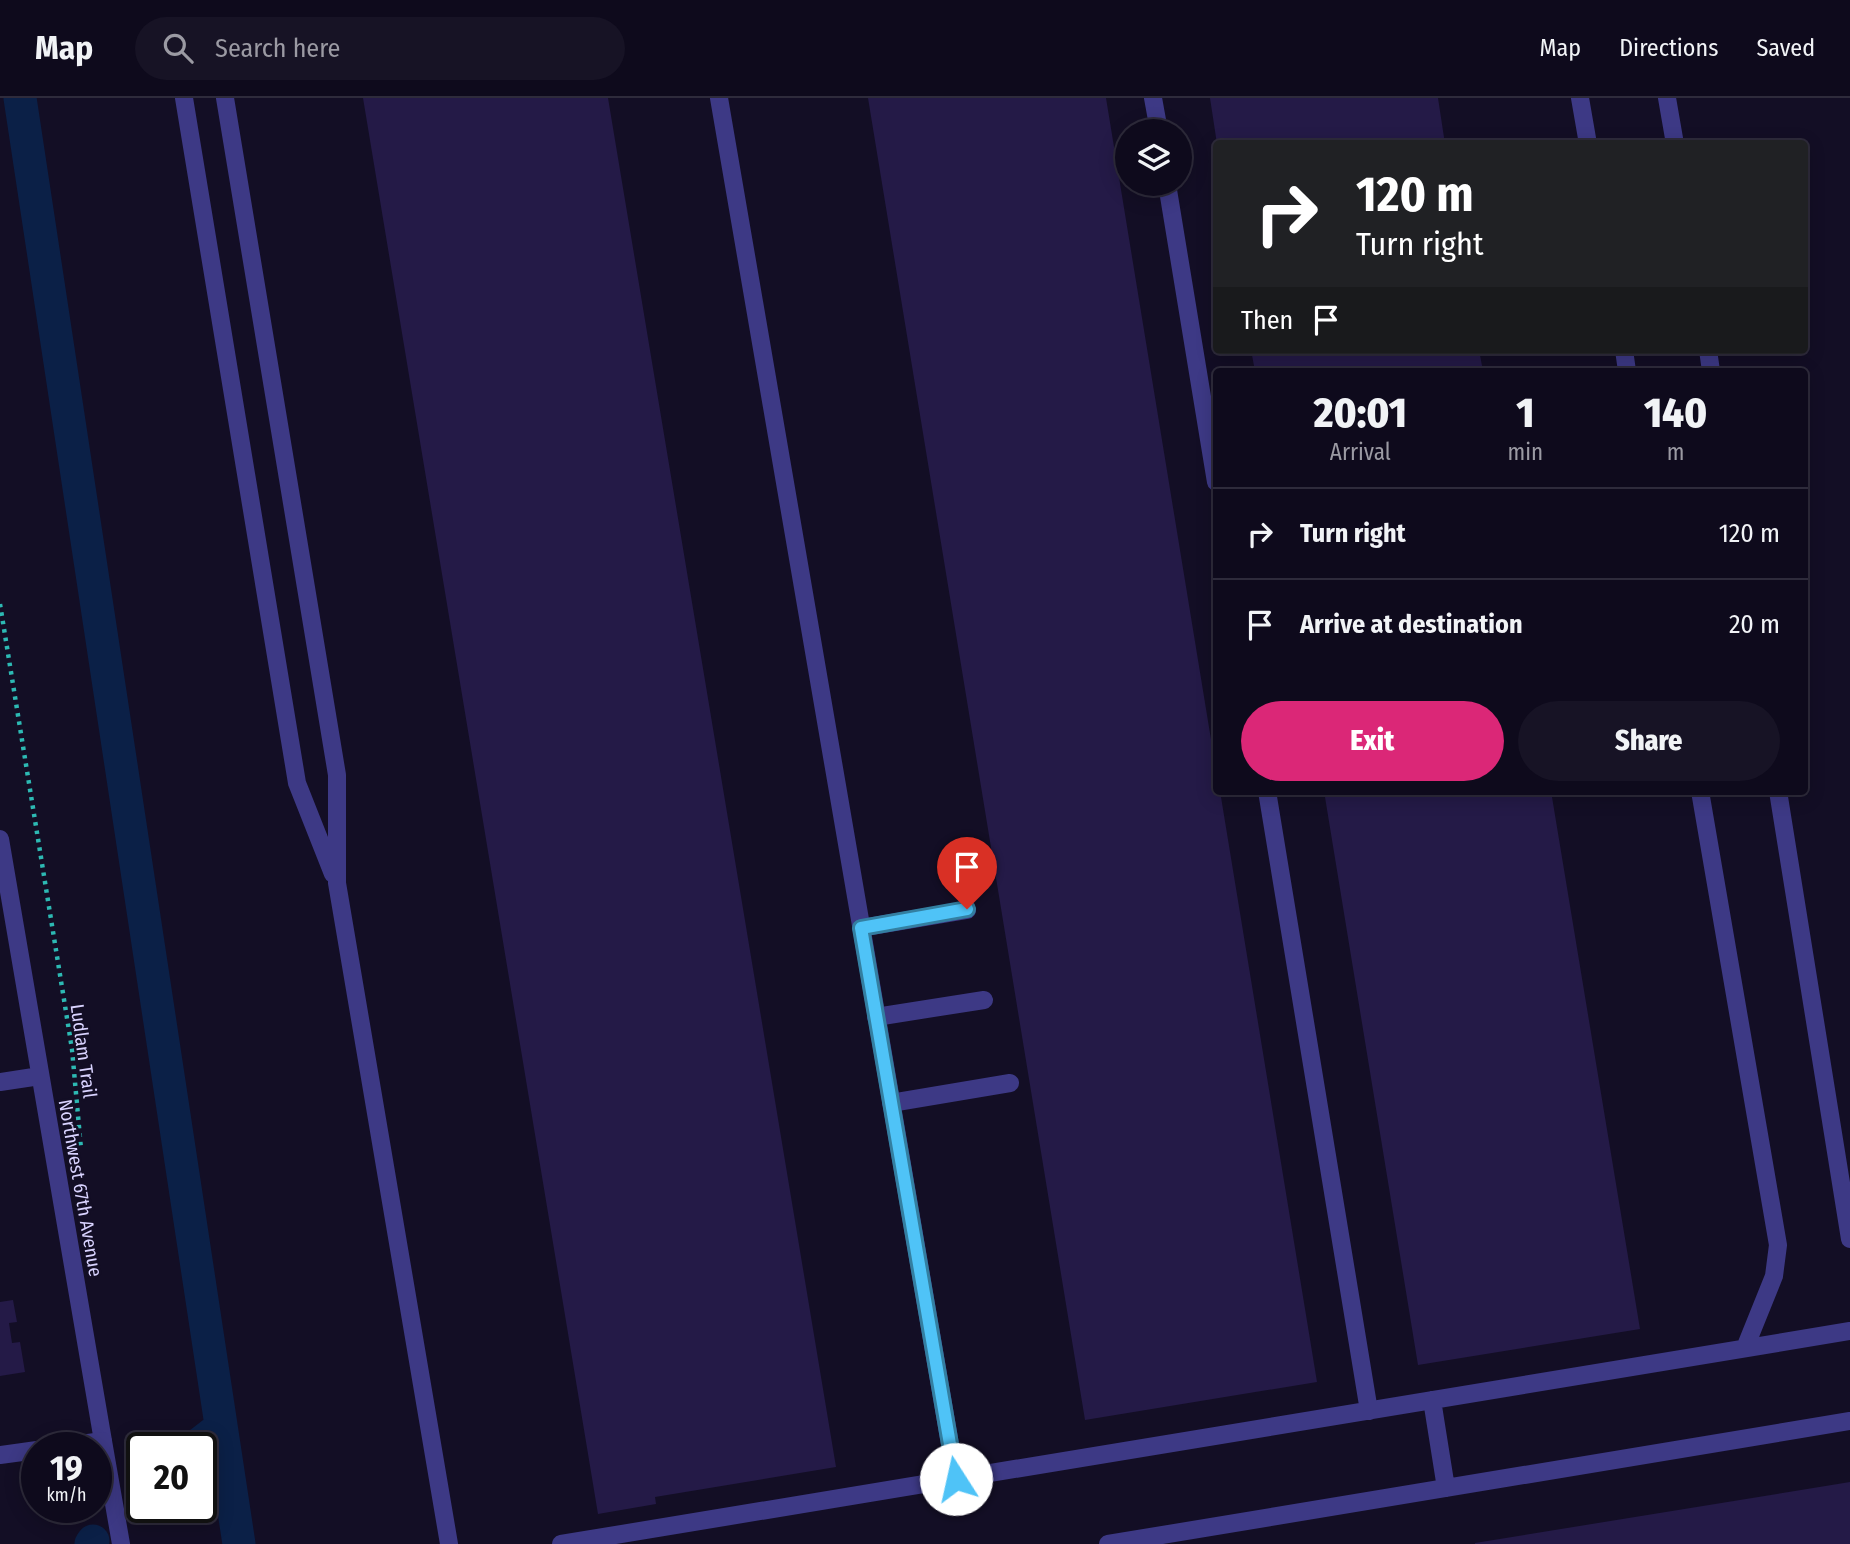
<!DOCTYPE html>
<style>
body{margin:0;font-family:"Fira Sans Condensed",sans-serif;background:#171325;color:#f1f3f6;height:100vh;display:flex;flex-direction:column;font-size:26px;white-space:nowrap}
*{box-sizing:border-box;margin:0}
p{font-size:23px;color:#9b9aa3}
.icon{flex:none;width:38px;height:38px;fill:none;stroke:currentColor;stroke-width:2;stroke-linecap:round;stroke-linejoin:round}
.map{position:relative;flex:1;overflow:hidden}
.side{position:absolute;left:1213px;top:270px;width:595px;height:427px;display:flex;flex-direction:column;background:#0e0a1c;border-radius:7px;box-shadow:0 4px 18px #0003,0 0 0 2px #2e2b3b}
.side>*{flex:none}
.top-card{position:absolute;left:1213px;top:42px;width:595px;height:214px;border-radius:7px;box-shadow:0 4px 18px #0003,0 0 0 2px #2e2b3b;background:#202124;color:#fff;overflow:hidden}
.fabs{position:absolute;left:1115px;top:21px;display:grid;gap:14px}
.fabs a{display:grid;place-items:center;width:77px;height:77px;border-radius:50%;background:#0e0a1c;box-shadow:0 4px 18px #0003,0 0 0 2px #2e2b3b;font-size:35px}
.speed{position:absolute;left:21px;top:1334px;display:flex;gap:14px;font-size:35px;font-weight:700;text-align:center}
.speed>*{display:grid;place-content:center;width:91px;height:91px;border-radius:50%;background:#0e0a1c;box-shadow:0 4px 18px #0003,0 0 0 2px #2e2b3b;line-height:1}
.speed small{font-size:18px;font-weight:400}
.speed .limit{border:4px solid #111;border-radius:10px;background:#fff;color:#111}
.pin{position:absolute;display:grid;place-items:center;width:60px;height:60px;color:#fff;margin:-72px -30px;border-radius:50% 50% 50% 0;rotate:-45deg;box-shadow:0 0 7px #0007}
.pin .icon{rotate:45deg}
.me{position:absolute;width:77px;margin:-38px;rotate:350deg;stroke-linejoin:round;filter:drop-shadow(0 0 5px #0008)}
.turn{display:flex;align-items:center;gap:24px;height:147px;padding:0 28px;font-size:32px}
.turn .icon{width:91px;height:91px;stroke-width:2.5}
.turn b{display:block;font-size:49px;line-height:60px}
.then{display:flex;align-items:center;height:66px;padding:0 28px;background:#0003;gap:14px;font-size:26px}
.eta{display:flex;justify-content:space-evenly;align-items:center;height:119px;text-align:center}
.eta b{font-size:42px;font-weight:800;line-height:49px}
.primary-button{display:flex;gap:14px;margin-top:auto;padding:14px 28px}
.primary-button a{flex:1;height:80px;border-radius:42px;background:#db2777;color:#fff;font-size:28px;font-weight:800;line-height:80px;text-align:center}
.primary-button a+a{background:#171325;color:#f1f3f6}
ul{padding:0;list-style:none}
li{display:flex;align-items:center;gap:21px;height:91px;padding:0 28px;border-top:2px solid #2e2b3b}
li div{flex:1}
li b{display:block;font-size:26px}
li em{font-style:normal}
header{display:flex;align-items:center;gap:42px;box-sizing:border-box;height:98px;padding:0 35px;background:#0e0a1c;border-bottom:2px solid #2e2b3b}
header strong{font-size:33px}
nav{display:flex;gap:38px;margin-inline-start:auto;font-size:24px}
.search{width:490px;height:63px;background:#171325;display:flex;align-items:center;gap:18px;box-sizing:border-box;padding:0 24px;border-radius:38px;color:#9b9aa3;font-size:26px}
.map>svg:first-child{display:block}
</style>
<header>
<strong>Map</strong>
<div class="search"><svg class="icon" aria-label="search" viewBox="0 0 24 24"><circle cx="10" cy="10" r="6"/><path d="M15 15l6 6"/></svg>Search here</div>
<nav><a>Map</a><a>Directions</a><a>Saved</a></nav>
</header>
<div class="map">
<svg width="1850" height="1446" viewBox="0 0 1850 1446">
<rect width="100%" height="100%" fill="#130e25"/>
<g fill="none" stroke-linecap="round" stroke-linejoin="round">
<!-- canal -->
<path stroke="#0b2047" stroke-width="33" d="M20 0 239 1446
M195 1349 221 1329
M91 1446 93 1443"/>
</g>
<!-- building -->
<path fill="#241a47" d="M363 0H608L836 1369 655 1399 656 1406 598 1416Z
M868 0H1106L1216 672V693H1220L1317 1284 1085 1322Z
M1210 0H1438L1445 46H1217Z
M1251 252H1479L1483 273H1255Z
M1324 693H1551L1640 1231 1418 1267Z
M13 1202 17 1224 9 1225 12 1245 20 1244 25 1274 0 1278V1204Z
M1850 1384V1446H1475V1445Z"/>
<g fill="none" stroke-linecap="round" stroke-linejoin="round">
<!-- path -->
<path stroke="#2db9b3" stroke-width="4.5" stroke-dasharray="3.5 5" stroke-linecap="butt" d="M0 506 72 951 81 1051"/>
<!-- service -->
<path stroke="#3d3985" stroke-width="18" d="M719 0 956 1381
M1153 0 1159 33
M1580 0 1588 46
M1667 0 1675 46
M1167 86 1216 384
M1624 252 1627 273
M1708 252 1711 273
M1267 693 1369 1313
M1700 693 1778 1147 1774 1178 1745 1250
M1778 693 1850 1141
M861 830 967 812
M876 919 984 902
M891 1005 1010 985
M1432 1302 1446 1390
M561 1446 1850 1233
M1108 1446 1850 1323"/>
<!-- minor -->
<path stroke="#3d3985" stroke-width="18" d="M184 0 297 685 333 776
M225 0 337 677V785L449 1446
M0 741 103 1343
M0 984 40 978"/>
<!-- tertiary -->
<path stroke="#3d3985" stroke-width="18" d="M58 1349 103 1343 121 1446
M0 1357 37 1352"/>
</g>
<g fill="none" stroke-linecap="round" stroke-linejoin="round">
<!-- route casing -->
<g stroke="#337fa1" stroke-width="18">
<path id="route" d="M956 1381 861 830 967 811"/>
</g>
<!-- route -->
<use href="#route" stroke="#4fc3f7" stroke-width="12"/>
</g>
<g text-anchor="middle" stroke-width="5" stroke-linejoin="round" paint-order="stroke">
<!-- street labels -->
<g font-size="19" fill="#d9d3ff" stroke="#130e25">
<text transform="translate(84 953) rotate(82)" y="7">Ludlam Trail</text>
<text transform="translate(81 1090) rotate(80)" y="7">Northwest 67th Avenue</text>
</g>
</g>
</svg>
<div class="fabs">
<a><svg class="icon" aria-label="layers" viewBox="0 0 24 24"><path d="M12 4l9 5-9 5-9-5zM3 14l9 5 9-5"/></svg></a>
</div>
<div class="speed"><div>19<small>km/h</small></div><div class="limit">20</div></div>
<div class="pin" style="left:967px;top:811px;background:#d93025"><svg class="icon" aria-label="arrive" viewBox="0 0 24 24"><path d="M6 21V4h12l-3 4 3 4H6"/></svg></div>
<svg class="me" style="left:956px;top:1381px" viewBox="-20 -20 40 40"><circle r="19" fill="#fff"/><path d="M0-13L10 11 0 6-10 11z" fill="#4fc3f7"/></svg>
<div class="top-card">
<div class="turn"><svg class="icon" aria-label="right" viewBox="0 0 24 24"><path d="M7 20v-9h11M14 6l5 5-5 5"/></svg><div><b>120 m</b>Turn right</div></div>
<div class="then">Then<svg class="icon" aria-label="arrive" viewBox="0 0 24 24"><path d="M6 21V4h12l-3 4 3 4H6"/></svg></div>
</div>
<section class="side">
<div class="eta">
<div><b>20:01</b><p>Arrival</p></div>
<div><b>1</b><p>min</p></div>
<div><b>140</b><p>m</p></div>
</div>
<ul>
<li><svg class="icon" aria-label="right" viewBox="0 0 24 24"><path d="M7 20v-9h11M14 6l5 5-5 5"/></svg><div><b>Turn right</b></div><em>120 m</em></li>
<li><svg class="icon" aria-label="arrive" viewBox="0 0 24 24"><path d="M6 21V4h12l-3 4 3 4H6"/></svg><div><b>Arrive at destination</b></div><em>20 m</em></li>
</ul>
<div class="primary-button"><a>Exit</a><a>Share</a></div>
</section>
</div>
